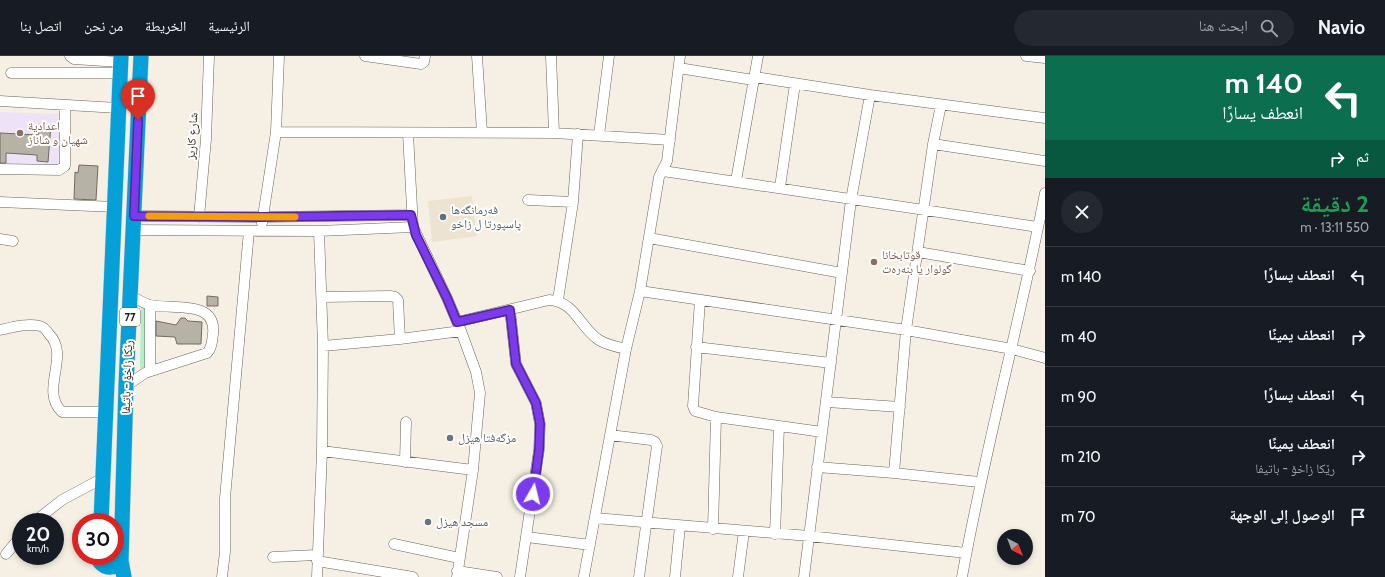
<!DOCTYPE html>
<html lang="ar">
<meta charset="utf-8">
<style>
body{margin:0;font-family:Cabin,"Noto Naskh Arabic",sans-serif;background:#242831;color:#f1f3f6;direction:rtl;height:100vh;display:flex;flex-direction:column;font-size:15px;white-space:nowrap}
*{box-sizing:border-box;margin:0}
p{font-size:13px;color:#9ea1a6}
.icon{flex:none;width:22px;height:22px;fill:none;stroke:currentColor;stroke-width:2;stroke-linecap:round;stroke-linejoin:round}
.map{position:relative;flex:1;overflow:hidden;direction:ltr}
.side{display:flex;flex-direction:column;background:#171b24;width:340px}
.side>*{flex:none}
.guide{background:#0b6e4f;color:#fff;overflow:hidden}
.needle{width:26px;rotate:138deg}
.tools{position:absolute;left:997px;top:473px;display:grid;gap:8px}
.tools a{display:grid;place-items:center;width:36px;height:36px;border-radius:50%;background:#171b24;box-shadow:0 2px 6px #0003;font-size:20px}
.speed{position:absolute;left:12px;top:457px;display:flex;gap:8px;font-size:20px;font-weight:700;text-align:center}
.speed>*{display:grid;place-content:center;width:52px;height:52px;border-radius:50%;background:#171b24;box-shadow:0 2px 6px #0003;line-height:1}
.speed small{font-size:10px;font-weight:400}
.speed .limit{border:6px solid #d22;background:#fff;color:#111}
.pin{position:absolute;display:grid;place-items:center;width:34px;height:34px;color:#fff;margin:-41px -17px;border-radius:50% 50% 50% 0;rotate:-45deg;box-shadow:0 0 4px #0007}
.pin .icon{rotate:45deg}
.me{position:absolute;width:44px;margin:-22px;rotate:8deg;stroke-linejoin:round;filter:drop-shadow(0 0 3px #0008)}
.turn{display:flex;align-items:center;gap:14px;height:84px;padding:0 16px;font-size:18px}
.turn .icon{width:52px;height:52px;stroke-width:2.5}
.turn b{display:block;font-size:28px;line-height:34px}
.then{display:flex;align-items:center;height:38px;padding:0 16px;background:#0003;gap:8px;font-size:15px}
.round{display:grid;place-items:center;flex:none;width:42px;height:42px;border-radius:21px;background:#242831}
.head{display:flex;align-items:center;justify-content:space-between;height:68px;padding:0 16px}
h1{font-size:24px;font-weight:700;line-height:30px;color:#1e9e55}
ul{padding:0;list-style:none}
li{display:flex;align-items:center;gap:12px;height:60px;padding:0 16px;border-top:1px solid #363941}
li div{flex:1}
li b{display:block;font-size:15px}
li em{font-style:normal}
header{display:flex;align-items:center;gap:24px;box-sizing:border-box;height:56px;padding:0 20px;background:#171b24;border-bottom:1px solid #363941}
header strong{font-size:19px}
nav{display:flex;gap:22px;margin-inline-start:auto;font-size:14px}
.search{width:280px;height:36px;background:#242831;display:flex;align-items:center;gap:10px;box-sizing:border-box;padding:0 14px;border-radius:22px;color:#9ea1a6;font-size:15px}
main{display:flex;flex:1;min-height:0}
.map>svg:first-child{display:block}
</style>
<header>
<strong>Navio</strong>
<div class="search"><svg class="icon" aria-label="search" viewBox="0 0 24 24"><circle cx="10" cy="10" r="6"/><path d="M15 15l6 6"/></svg>ابحث هنا</div>
<nav><a>الرئيسية</a><a>الخريطة</a><a>من نحن</a><a>اتصل بنا</a></nav>
</header>
<main>
<section class="side">
<div class="guide">
<div class="turn"><svg class="icon" aria-label="left" viewBox="0 0 24 24"><path d="M17 20v-9H6M10 6l-5 5 5 5"/></svg><div><b>140 m</b>انعطف يسارًا</div></div>
<div class="then">ثم<svg class="icon" aria-label="right" viewBox="0 0 24 24"><path d="M7 20v-9h11M14 6l5 5-5 5"/></svg></div>
</div>
<div class="head"><div><h1>2 دقيقة</h1><p>550 m · 13:11</p></div><a class="round"><svg class="icon" aria-label="close" viewBox="0 0 24 24"><path d="M6 6l12 12M18 6L6 18"/></svg></a></div>
<ul>
<li><svg class="icon" aria-label="left" viewBox="0 0 24 24"><path d="M17 20v-9H6M10 6l-5 5 5 5"/></svg><div><b>انعطف يسارًا</b></div><em>140 m</em></li>
<li><svg class="icon" aria-label="right" viewBox="0 0 24 24"><path d="M7 20v-9h11M14 6l5 5-5 5"/></svg><div><b>انعطف يمينًا</b></div><em>40 m</em></li>
<li><svg class="icon" aria-label="left" viewBox="0 0 24 24"><path d="M17 20v-9H6M10 6l-5 5 5 5"/></svg><div><b>انعطف يسارًا</b></div><em>90 m</em></li>
<li><svg class="icon" aria-label="right" viewBox="0 0 24 24"><path d="M7 20v-9h11M14 6l5 5-5 5"/></svg><div><b>انعطف يمينًا</b><p>رێکا زاخۆ - باتیفا</p></div><em>210 m</em></li>
<li><svg class="icon" aria-label="arrive" viewBox="0 0 24 24"><path d="M6 21V4h12l-3 4 3 4H6"/></svg><div><b>الوصول إلى الوجهة</b></div><em>70 m</em></li>
</ul>
</section>
<div class="map">
<svg width="1045" height="521" viewBox="0 0 1045 521">
<rect width="100%" height="100%" fill="#f6f0e4"/>
<!-- built -->
<path fill="#ece4d0" d="M472 140 477 180 432 186 428 145Z"/>
<!-- education -->
<path fill="#ede2f6" d="M0 56 62 58 60 111 0 109Z"/>
<!-- green -->
<path fill="#aef0c8" d="M141 252H147L145 312H140Z"/>
<!-- building -->
<path fill="#b7b2a6" stroke="#706c61" d="M39 68 51 69 48 106 37 105V99L6 97V107H0V77L38 79Z
M79 109 98 110 96 144 74 143 75 116 78 117Z
M207 240 218 241V250H207Z
M181 262H185L188 265 202 266 201 288H177L175 281 156 280V265L176 269Z"/>
<g fill="none" stroke-linecap="round" stroke-linejoin="round">
<!-- minor casing -->
<g stroke="#6a655a" stroke-width="11">
<path id="minor" d="M70 0 74 3 120 6
M365 0 421 8 424 6 425 0
M477 0 482 76
M551 0 554 77
M1026 0 1045 2
M679 12 753 24
M11 17H120
M755 21 870 39 1045 62
M0 45 118 52
M276 76 554 77 670 84
M408 77 413 171 447 242 461 275 476 316 480 337 473 414 457 521
M599 79 609 0
M933 88 1045 105
M0 113 59 114 65 110V49
M663 115 1038 171
M736 125 758 0
M780 131 795 28
M528 144 573 146
M0 146 115 151
M134 160 262 161 411 159
M199 161 206 83 209 0
M262 167 276 76 279 0
M133 174 319 175 413 171
M649 182 842 217
M0 183 13 185
M918 196 1030 215
M640 235 906 274 1012 293 1045 302
M322 241 390 240 395 241 398 244 400 283
M558 244 573 146 578 78
M700 244 693 350 695 355 716 361 822 376
M510 254 516 308 536 347 540 368 539 394 520 521
M457 266 549 244C575 245 580 272 599 284 607 289 617 291 626 293
M0 274C13 271 27 267 40 270 44 271 47 275 49 278 71 300 39 334 62 356H106
M323 290 400 283 461 275
M696 291 831 307
M150 315V249
M126 330 145 317 207 297C212 292 212 285 213 278 217 243 172 254 150 249 143 247 137 243 131 240
M827 346 900 351
M610 379 651 384 655 386 657 390 639 521
M322 395 473 414
M405 406 406 366
M817 411 894 417 979 426
M894 417 906 274 933 88 941 49
M595 462 809 480 966 497
M34 466 62 444 103 422
M713 473 716 361
M775 478 779 370
M527 481 590 489
M394 488 459 502
M6 498 21 480
M273 501 317 499
M317 505 413 521
M457 515 497 521
M584 520 626 293 640 235 659 121 667 105 680 0
M222 521 225 496V442L249 175
M317 521 322 395 323 290 319 175
M675 521 680 470
M738 521 744 475
M804 521 851 144 870 39
M962 521C985 392 1020 266 1045 137"/>
</g>
<!-- highway casing -->
<g stroke="#d2d2d1" stroke-width="16">
<path id="highway" d="M101 466 121 0
M100 506C106 513 115 513 121 505
M124 521 121 505 126 330 141 0"/>
</g>
<!-- minor -->
<use href="#minor" stroke="#fff" stroke-width="10"/>
<!-- highway -->
<use href="#highway" stroke="#05a0d8" stroke-width="15"/>
</g>
<g fill="none" stroke-linecap="round" stroke-linejoin="round">
<!-- route casing -->
<g stroke="#51269a" stroke-width="10">
<path id="route" d="M138 64 134 160 262 161 411 159 416 179 447 242 457 266 510 254 516 308 536 347 540 368 539 394 533 438"/>
</g>
<!-- route -->
<use href="#route" stroke="#7c3aed" stroke-width="7"/>
<!-- slow -->
<path stroke="#f59e0b" stroke-width="7" d="M149 160 295 161"/>
</g>
<!-- markers -->
<g fill="#8d6e63" stroke="#fffefb" stroke-width="1.5">
<circle cx="20" cy="77" r="4"/>
<circle cx="874" cy="206" r="4"/>
</g>
<circle fill="#5c6f8a" stroke="#fffefb" stroke-width="1.5" cx="443" cy="161" r="4"/>
<g fill="#6b7280" stroke="#fffefb" stroke-width="1.5">
<circle cx="450" cy="382" r="4"/>
<circle cx="428" cy="466" r="4"/>
</g>
<g text-anchor="middle" stroke-width="4" stroke-linejoin="round" paint-order="stroke">
<!-- shield labels -->
<rect fill="#fffefb" stroke="#63615d" stroke-width="1" x="120" y="252" width="20" height="18" rx="3"/>
<g font-size="11" font-weight="bold" fill="#201e19">
<text x="130" y="265">77</text>
</g>
<!-- education labels -->
<g font-size="12" fill="#785e54" stroke="#fffefb" text-anchor="start">
<text x="28" y="74">اعدادية<tspan x="28" dy="14">شهيان و شاناز</tspan></text>
<text x="882" y="203">قوتابخانا<tspan x="882" dy="14">گولوار یا بنەرەت</tspan></text>
</g>
<!-- street labels -->
<g font-size="12" fill="#201e19" stroke="#fffefb">
<text transform="translate(192 80) rotate(-86)" y="4">شارع كاريز</text>
<text transform="translate(127 321) rotate(-88)" y="4">رێکا زاخۆ - باتیفا</text>
</g>
<!-- service labels -->
<g font-size="12" fill="#4e5e75" stroke="#fffefb" text-anchor="start">
<text x="451" y="158">فەرمانگەها<tspan x="451" dy="14">پاسپورتا ل زاخو</tspan></text>
</g>
<!-- worship labels -->
<g font-size="12" fill="#5b616d" stroke="#fffefb" text-anchor="start">
<text x="458" y="386">مزگەفتا هیزل</text>
<text x="436" y="470">مسجد هيزل</text>
</g>
</g>
</svg>
<div class="tools">
<a><svg class="needle" viewBox="-14 -14 28 28"><path d="M0-13l5 13h-10z" fill="#e53935"/><path d="M0 13l5-13h-10z" fill="#9ea1a6"/></svg></a>
</div>
<div class="speed"><div>20<small>km/h</small></div><div class="limit">30</div></div>
<div class="pin" style="left:138px;top:64px;background:#d93025"><svg class="icon" aria-label="arrive" viewBox="0 0 24 24"><path d="M6 21V4h12l-3 4 3 4H6"/></svg></div>
<svg class="me" style="left:533px;top:438px" viewBox="-20 -20 40 40"><circle r="17" fill="#7c3aed" stroke="#fff" stroke-width="3"/><path d="M0-11L8 9 0 5-8 9z" fill="#fff"/></svg>
</div>
</main>
